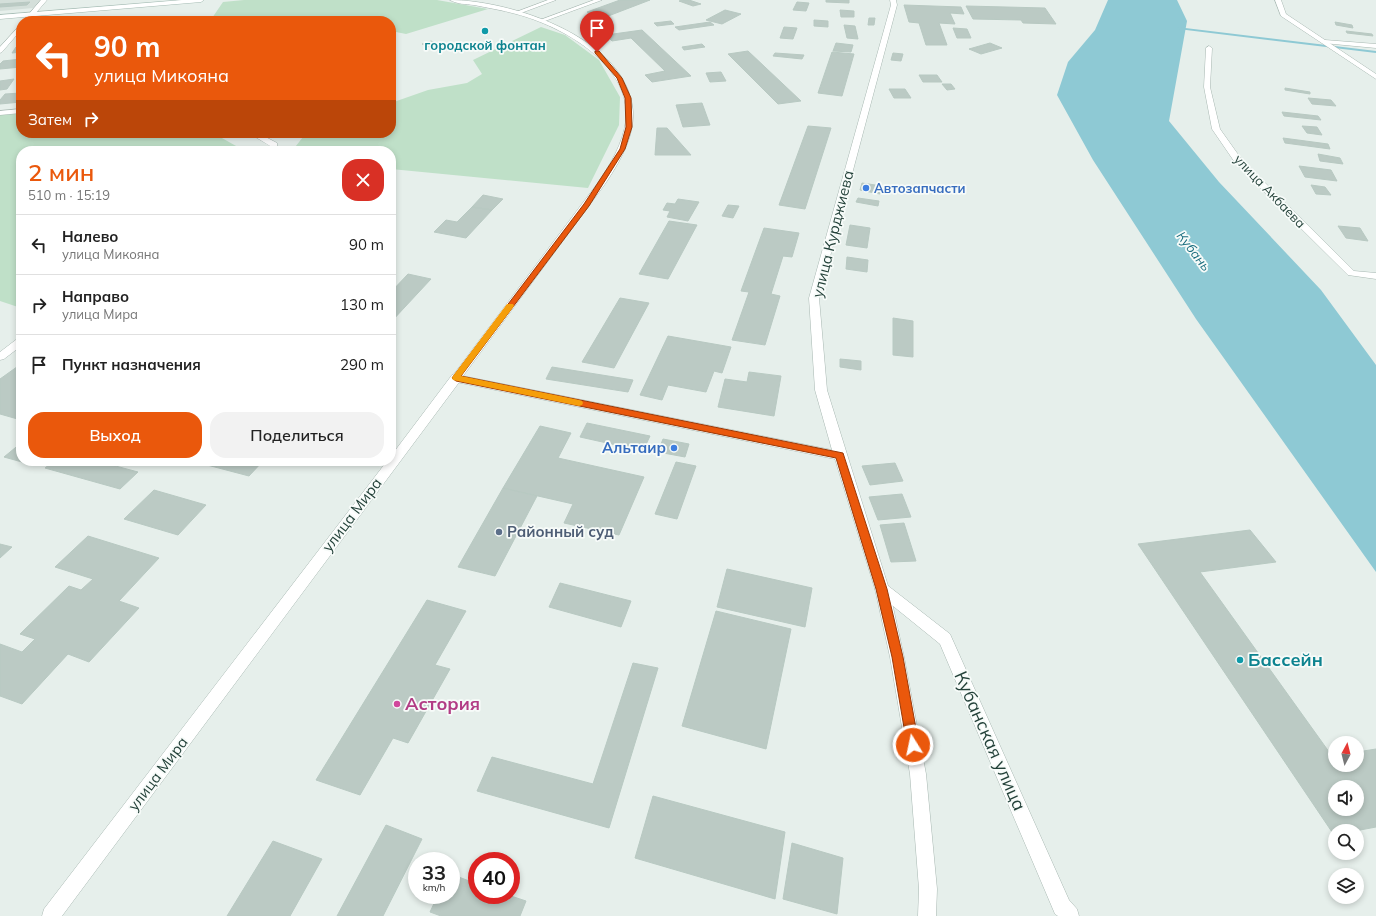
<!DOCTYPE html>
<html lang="ru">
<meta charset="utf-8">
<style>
body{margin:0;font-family:Mulish,sans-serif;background:#f2f2f2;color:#222;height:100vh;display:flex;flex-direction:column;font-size:15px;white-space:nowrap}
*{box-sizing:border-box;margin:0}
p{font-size:13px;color:#767676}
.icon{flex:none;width:22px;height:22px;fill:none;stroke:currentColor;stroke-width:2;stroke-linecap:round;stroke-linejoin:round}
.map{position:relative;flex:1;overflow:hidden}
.sheet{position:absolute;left:16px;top:146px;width:380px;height:320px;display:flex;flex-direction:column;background:#fff;border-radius:16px;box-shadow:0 2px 6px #0003}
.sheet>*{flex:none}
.guide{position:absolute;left:16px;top:16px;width:380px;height:122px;border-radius:16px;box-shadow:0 2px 6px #0003;background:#ea580c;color:#fff;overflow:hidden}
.needle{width:26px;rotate:7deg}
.buttons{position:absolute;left:1328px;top:736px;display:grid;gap:8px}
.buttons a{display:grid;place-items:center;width:36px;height:36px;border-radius:50%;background:#fff;box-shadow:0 2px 6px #0003;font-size:20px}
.speed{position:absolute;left:408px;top:852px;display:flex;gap:8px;font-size:20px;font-weight:700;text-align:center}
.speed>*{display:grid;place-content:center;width:52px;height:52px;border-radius:50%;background:#fff;box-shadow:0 2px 6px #0003;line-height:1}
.speed small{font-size:10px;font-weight:400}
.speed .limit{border:6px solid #d22;background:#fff;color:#111}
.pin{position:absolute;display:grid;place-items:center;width:34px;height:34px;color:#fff;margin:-41px -17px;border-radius:50% 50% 50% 0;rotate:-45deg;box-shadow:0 0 4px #0007}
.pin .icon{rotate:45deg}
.me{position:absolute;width:44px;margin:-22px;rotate:350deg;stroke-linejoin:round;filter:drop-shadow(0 0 3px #0008)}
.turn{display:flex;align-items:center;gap:14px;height:84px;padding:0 12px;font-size:18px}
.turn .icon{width:52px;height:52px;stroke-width:2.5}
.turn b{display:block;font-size:28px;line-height:34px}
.then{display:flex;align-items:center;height:38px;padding:0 12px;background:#0003;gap:8px;font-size:15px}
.round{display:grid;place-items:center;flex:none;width:42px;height:42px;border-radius:16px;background:#f2f2f2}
.headline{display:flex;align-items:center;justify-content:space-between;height:68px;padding:0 12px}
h1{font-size:24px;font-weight:600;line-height:30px;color:#ea580c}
.button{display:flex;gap:8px;margin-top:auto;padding:8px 12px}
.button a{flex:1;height:46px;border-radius:16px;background:#ea580c;color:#fff;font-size:16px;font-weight:600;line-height:46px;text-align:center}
.button a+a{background:#f2f2f2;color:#222}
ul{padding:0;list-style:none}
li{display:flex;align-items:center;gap:12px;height:60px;padding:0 12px;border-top:1px solid #e0e0e0}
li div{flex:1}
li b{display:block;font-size:15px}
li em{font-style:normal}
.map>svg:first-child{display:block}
</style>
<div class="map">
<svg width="1376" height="916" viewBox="0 0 1376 916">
<rect width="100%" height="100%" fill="#e6efeb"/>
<!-- built -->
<path fill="#d4dfda" d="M0 0H40L33 8 0 11Z"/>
<!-- green -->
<path fill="#bfe0c8" d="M244 0H437L488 9 406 34 391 31V21H210L223 2Z
M541 27 565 35 599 60 620 97 619 125 588 188 391 169V151H292L303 137 313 133H391V103L428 90 467 83 482 74 473 60Z
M21 111V133H213L245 151H21V308L0 301V113Z"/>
<!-- water -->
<path fill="#8ec9d4" d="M1108 0H1177L1187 21 1169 121 1219 182 1321 290 1376 365V572L1196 319 1093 160 1057 95 1068 62 1095 30Z"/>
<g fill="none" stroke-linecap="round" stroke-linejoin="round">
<!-- stream -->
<path fill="#8ec9d4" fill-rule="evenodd" d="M1177 27 1376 51V53L1178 29Z"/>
</g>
<!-- building -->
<path fill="#bbcac4" stroke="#b8c9c2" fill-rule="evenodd" d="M620 0H650L603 18 587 12Z
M683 0H689L701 4 693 6 679 1Z
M826 0H849V3L826 2Z
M30 2 27 5 0 7V4Z
M797 2 809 3 806 11 793 10Z
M904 5 961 7 964 14 950 13 955 24 939 23 947 45H926L919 23 909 22Z
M966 6 1045 8 1056 24 1023 23 1021 20 973 19Z
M725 10 741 14 722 24 706 20Z
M840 10 854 11V17H841Z
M204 17 201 21H190L192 18Z
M869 18H875L874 25H868Z
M814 20 828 21V27L814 26Z
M671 21 674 24 657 26 654 23Z
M710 22 714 25 679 30 675 27Z
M1335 22 1352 25 1353 28 1336 25Z
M844 25 855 26 858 39 847 38Z
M784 27 797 28 793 39 780 38Z
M953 28 967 29 971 38H957Z
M642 30 691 76 652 82 645 75 665 71 631 38 612 41 606 35Z
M1346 31 1372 34 1373 36 1347 33Z
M431 41 448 48 439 51 422 44Z
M836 43 853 45 851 52 833 51Z
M990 43 1002 48 981 54 969 49Z
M702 44 705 47 684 50 682 47Z
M21 46V52L12 53 16 47Z
M748 51 801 101 778 104 728 54Z
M832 52 854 54 842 96 818 93Z
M775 53 804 55 802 59 773 56Z
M893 53 903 54 901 61 891 60Z
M21 59V67L0 69V64L3 61Z
M721 72 726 81 710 82 706 73Z
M919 75H937L942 82H923Z
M14 79 7 89 0 90V81Z
M942 84H951L955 89 947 90Z
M1285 88 1310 92V94L1285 90Z
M889 89H905L911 98H894Z
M21 93V102L0 104V100L5 94Z
M1308 98 1331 100 1336 106 1312 104Z
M702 103 710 125 683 127 676 105Z
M1282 112 1318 116 1321 120 1284 116Z
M808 126 831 128 805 209 779 205Z
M1302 126 1317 127 1322 135 1307 133Z
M657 128H667L691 155H655Z
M1283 138 1328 144 1330 149 1285 143Z
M1318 154 1340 158 1343 164 1320 161Z
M1299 166 1331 170 1337 181 1305 177Z
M862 183 882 186 880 194 860 190Z
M1311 185 1325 187 1331 195 1316 194Z
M483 195 503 199 492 210 472 207Z
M858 198 879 201 878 206 856 202Z
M678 199 699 202 688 221 667 217 670 211 663 210 667 203 675 204Z
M728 205 739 206 733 218 722 216Z
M472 207 492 210 466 238 434 232 446 220 457 222Z
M669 221 697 225 668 279 639 274Z
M850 225 870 228 867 248 846 245Z
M1338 226 1360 228 1368 241 1346 238Z
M764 228 799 233 792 257 783 256 771 294 780 296 765 345 732 340 749 292 741 291Z
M847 257 868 260 867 272 846 269Z
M408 274 431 279 391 322V292Z
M620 298 649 303 614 368 582 362Z
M893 318 913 321V357L893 355Z
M668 336 731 347 722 373 714 371 706 392 668 385 662 400 640 395Z
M840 359 861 361V370L840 367Z
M21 364V389L18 392H21V420L0 414V379Z
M552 367 633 380 628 392 546 379Z
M749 372 781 376 774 416 718 407 725 379 747 382Z
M587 423 650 436 643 451 580 437Z
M540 426 571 433 558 458 644 477 619 535 564 523 573 504 503 488Z
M663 439 689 444 685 457 658 452Z
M21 443V461H24L22 462 4 457Z
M54 461H97L138 472 120 489 45 468Z
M192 461H263L249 476Z
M676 462 696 466 677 519 655 514Z
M895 463 903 481 870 485 862 466Z
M503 488 537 496 495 576 458 567Z
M154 490 206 505 178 535 124 519Z
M902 494 911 517 878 520 869 497Z
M904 523 916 561 891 562 880 525Z
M1250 530 1276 562 1200 572 1332 756 1335 755V765H1357V752L1376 749V827L1355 831H1335V834L1334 835 1138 544ZM1335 787H1357V809H1335Z
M88 536 159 558 119 601 139 608 89 662 68 654 22 704 0 696V644L22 652 35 639 20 634 69 586 81 590 93 579 55 567Z
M0 544 12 547 0 558Z
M727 569 812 588 805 627 717 607Z
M560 583 631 601 621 627 549 607Z
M427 600 466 611 435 665 450 669 408 743 393 738 360 795 316 780Z
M716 611 791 629 766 749 682 726Z
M633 663 658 668 609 828 477 791 492 757 593 784Z
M653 796 785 832 775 899 635 858Z
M386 825 422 839 383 916H337Z
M273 841 322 859 290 916H227Z
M792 843 843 858 837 914 783 899Z
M451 874 477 884V895H508L526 901 520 916H441L430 912 438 895H451Z"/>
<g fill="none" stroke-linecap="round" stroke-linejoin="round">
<!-- minor casing -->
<g stroke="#a8b8b2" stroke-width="1">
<path id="minor" d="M41 0H47L29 21H23Z
M548 0H556L521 13 516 12Z
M594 0H602L545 21 540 20Z
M21 24V30L2 52 0 53V47Z
M1325 40 1376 44V48L1323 43V41Z
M1209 46 1212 48 1210 87 1220 129 1242 160 1354 271 1376 273V279L1348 275 1236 164 1212 129 1204 87 1206 48Z
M21 109V113L0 115V111Z
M249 133H258L277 143V151H269L270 146Z
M21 338V346L4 359 0 360V352L17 339Z
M456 374 460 375 461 378 460 381 62 916H42L44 909 387 461H391V456L452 375Z
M882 583 887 585 950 634 1069 900 1077 909 1079 916H1058L1055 914 940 644 877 593 875 589 877 585Z"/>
</g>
<!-- tertiary casing -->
<g stroke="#a8b8b2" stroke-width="1">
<path id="tertiary" d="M450 0C511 0 628 38 633 112 634 138 619 163 605 184L463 376 832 450 815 390 809 298 891 5 890 0H896L897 5 819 298 827 390 889 589 904 657 926 774 937 889 936 916H918L919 889 910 774 890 657 875 589 835 459 456 382 452 381 451 378 597 184C610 165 623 144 626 120 631 64 562 26 516 14 502 10 488 8 474 5 466 4 456 4 450 0Z
M1275 0H1281L1286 14 1376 74V79L1281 16Z"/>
</g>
<!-- secondary casing -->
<g stroke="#a4bbb3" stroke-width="1">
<path id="secondary" d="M182 0H204L201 2 0 19V15Z"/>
</g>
<!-- minor -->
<use href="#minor" fill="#fff" fill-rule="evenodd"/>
<!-- tertiary -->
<use href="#tertiary" fill="#fff" fill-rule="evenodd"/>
<!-- secondary -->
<use href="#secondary" fill="#fff" fill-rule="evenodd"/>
</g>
<!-- route -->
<path fill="#ea580c" stroke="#983908" d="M595 51H599L622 78 631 98 632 127 625 149 589 206 461 376 843 453 887 589 903 657 919 745 918 749 913 751 909 749 907 745 892 657 876 589 836 458 456 381 452 378 584 204 620 149 626 127 625 98 617 78 595 53Z"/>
<!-- slow -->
<path fill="#f59e0b" d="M507 304H513L514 306 461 376 579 400 582 401 583 403 582 405 579 406 453 380 452 378 453 376Z"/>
<!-- markers -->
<g fill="#0f9aa8" stroke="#f7fbf9" stroke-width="1.5">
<circle cx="485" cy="31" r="4"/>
<circle cx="1240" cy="660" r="4"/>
</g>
<g fill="#3f7fe0" stroke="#f7fbf9" stroke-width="1.5">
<circle cx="866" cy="188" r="4"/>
<circle cx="674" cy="448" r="4"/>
</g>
<circle fill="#5c6f8a" stroke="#f7fbf9" stroke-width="1.5" cx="499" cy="532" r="4"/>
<circle fill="#d1479c" stroke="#f7fbf9" stroke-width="1.5" cx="397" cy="704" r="4"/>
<g text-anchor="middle" stroke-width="3.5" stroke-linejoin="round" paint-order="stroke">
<!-- far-culture labels -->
<g font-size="13" font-weight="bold" fill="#0d838f" stroke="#f7fbf9">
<text x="485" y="50">городской фонтан</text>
</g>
<!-- far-shop labels -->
<g font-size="13" font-weight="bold" fill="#366cbe" stroke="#f7fbf9" text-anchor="start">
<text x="874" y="193">Автозапчасти</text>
</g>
<!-- far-street labels -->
<g font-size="13" fill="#24423a" stroke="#f7fbf9">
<text transform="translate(1270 191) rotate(46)" y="5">улица Акбаева</text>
</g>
<!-- far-water labels -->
<g font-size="13" font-style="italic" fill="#1c6f80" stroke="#f7fbf9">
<text transform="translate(1194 251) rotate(52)" y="5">Кубань</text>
</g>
<!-- street labels -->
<g font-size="15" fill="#24423a" stroke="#f7fbf9">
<text transform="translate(833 234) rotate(-76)" y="5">улица Курджиева</text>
<text transform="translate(352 515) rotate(-53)" y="5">улица Мира</text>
<text transform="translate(158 774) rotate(-53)" y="5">улица Мира</text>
</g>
<!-- shop labels -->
<g font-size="15" font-weight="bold" fill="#366cbe" stroke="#f7fbf9" text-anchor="end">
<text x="666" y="453">Альтаир</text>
</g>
<!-- service labels -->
<g font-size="15" font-weight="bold" fill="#4e5e75" stroke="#f7fbf9" text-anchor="start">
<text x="507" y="537">Районный суд</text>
</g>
<!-- near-culture labels -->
<g font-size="18" font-weight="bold" fill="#0d838f" stroke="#f7fbf9" text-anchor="start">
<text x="1248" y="666">Бассейн</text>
</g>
<!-- near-hotel labels -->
<g font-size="18" font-weight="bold" fill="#b23c85" stroke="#f7fbf9" text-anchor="start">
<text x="405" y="710">Астория</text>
</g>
<!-- near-street labels -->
<g font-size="18" fill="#24423a" stroke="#f7fbf9">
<text transform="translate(990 741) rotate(66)" y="6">Кубанская улица</text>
</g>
</g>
</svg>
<div class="buttons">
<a><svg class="needle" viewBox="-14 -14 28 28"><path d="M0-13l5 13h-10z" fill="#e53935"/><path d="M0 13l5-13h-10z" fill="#767676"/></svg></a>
<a><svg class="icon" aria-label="sound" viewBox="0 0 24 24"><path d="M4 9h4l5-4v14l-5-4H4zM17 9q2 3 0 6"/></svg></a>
<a><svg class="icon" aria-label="search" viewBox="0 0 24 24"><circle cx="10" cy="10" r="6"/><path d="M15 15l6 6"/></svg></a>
<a><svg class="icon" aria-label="layers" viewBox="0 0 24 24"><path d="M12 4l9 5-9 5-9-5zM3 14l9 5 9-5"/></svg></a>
</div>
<div class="speed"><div>33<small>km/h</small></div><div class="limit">40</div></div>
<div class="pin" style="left:597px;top:52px;background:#d93025"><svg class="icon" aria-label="arrive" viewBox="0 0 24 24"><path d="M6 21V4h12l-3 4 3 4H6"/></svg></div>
<svg class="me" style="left:913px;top:745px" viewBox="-20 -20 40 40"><circle r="17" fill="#ea580c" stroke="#fff" stroke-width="3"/><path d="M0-11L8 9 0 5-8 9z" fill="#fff"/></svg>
<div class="guide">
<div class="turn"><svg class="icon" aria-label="left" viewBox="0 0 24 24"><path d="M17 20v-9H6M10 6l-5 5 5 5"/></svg><div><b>90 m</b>улица Микояна</div></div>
<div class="then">Затем<svg class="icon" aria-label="right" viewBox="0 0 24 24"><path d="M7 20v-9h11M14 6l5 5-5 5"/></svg></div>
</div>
<section class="sheet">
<div class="headline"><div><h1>2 мин</h1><p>510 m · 15:19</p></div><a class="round" style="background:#d93025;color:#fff"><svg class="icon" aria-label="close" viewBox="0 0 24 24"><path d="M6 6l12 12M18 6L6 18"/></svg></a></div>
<ul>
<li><svg class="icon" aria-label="left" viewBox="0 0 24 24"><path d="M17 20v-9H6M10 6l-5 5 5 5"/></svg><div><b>Налево</b><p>улица Микояна</p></div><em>90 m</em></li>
<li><svg class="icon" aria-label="right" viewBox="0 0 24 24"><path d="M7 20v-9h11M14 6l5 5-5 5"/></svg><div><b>Направо</b><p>улица Мира</p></div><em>130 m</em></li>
<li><svg class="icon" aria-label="arrive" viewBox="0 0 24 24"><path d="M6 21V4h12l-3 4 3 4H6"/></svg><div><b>Пункт назначения</b></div><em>290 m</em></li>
</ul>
<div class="button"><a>Выход</a><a>Поделиться</a></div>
</section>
</div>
